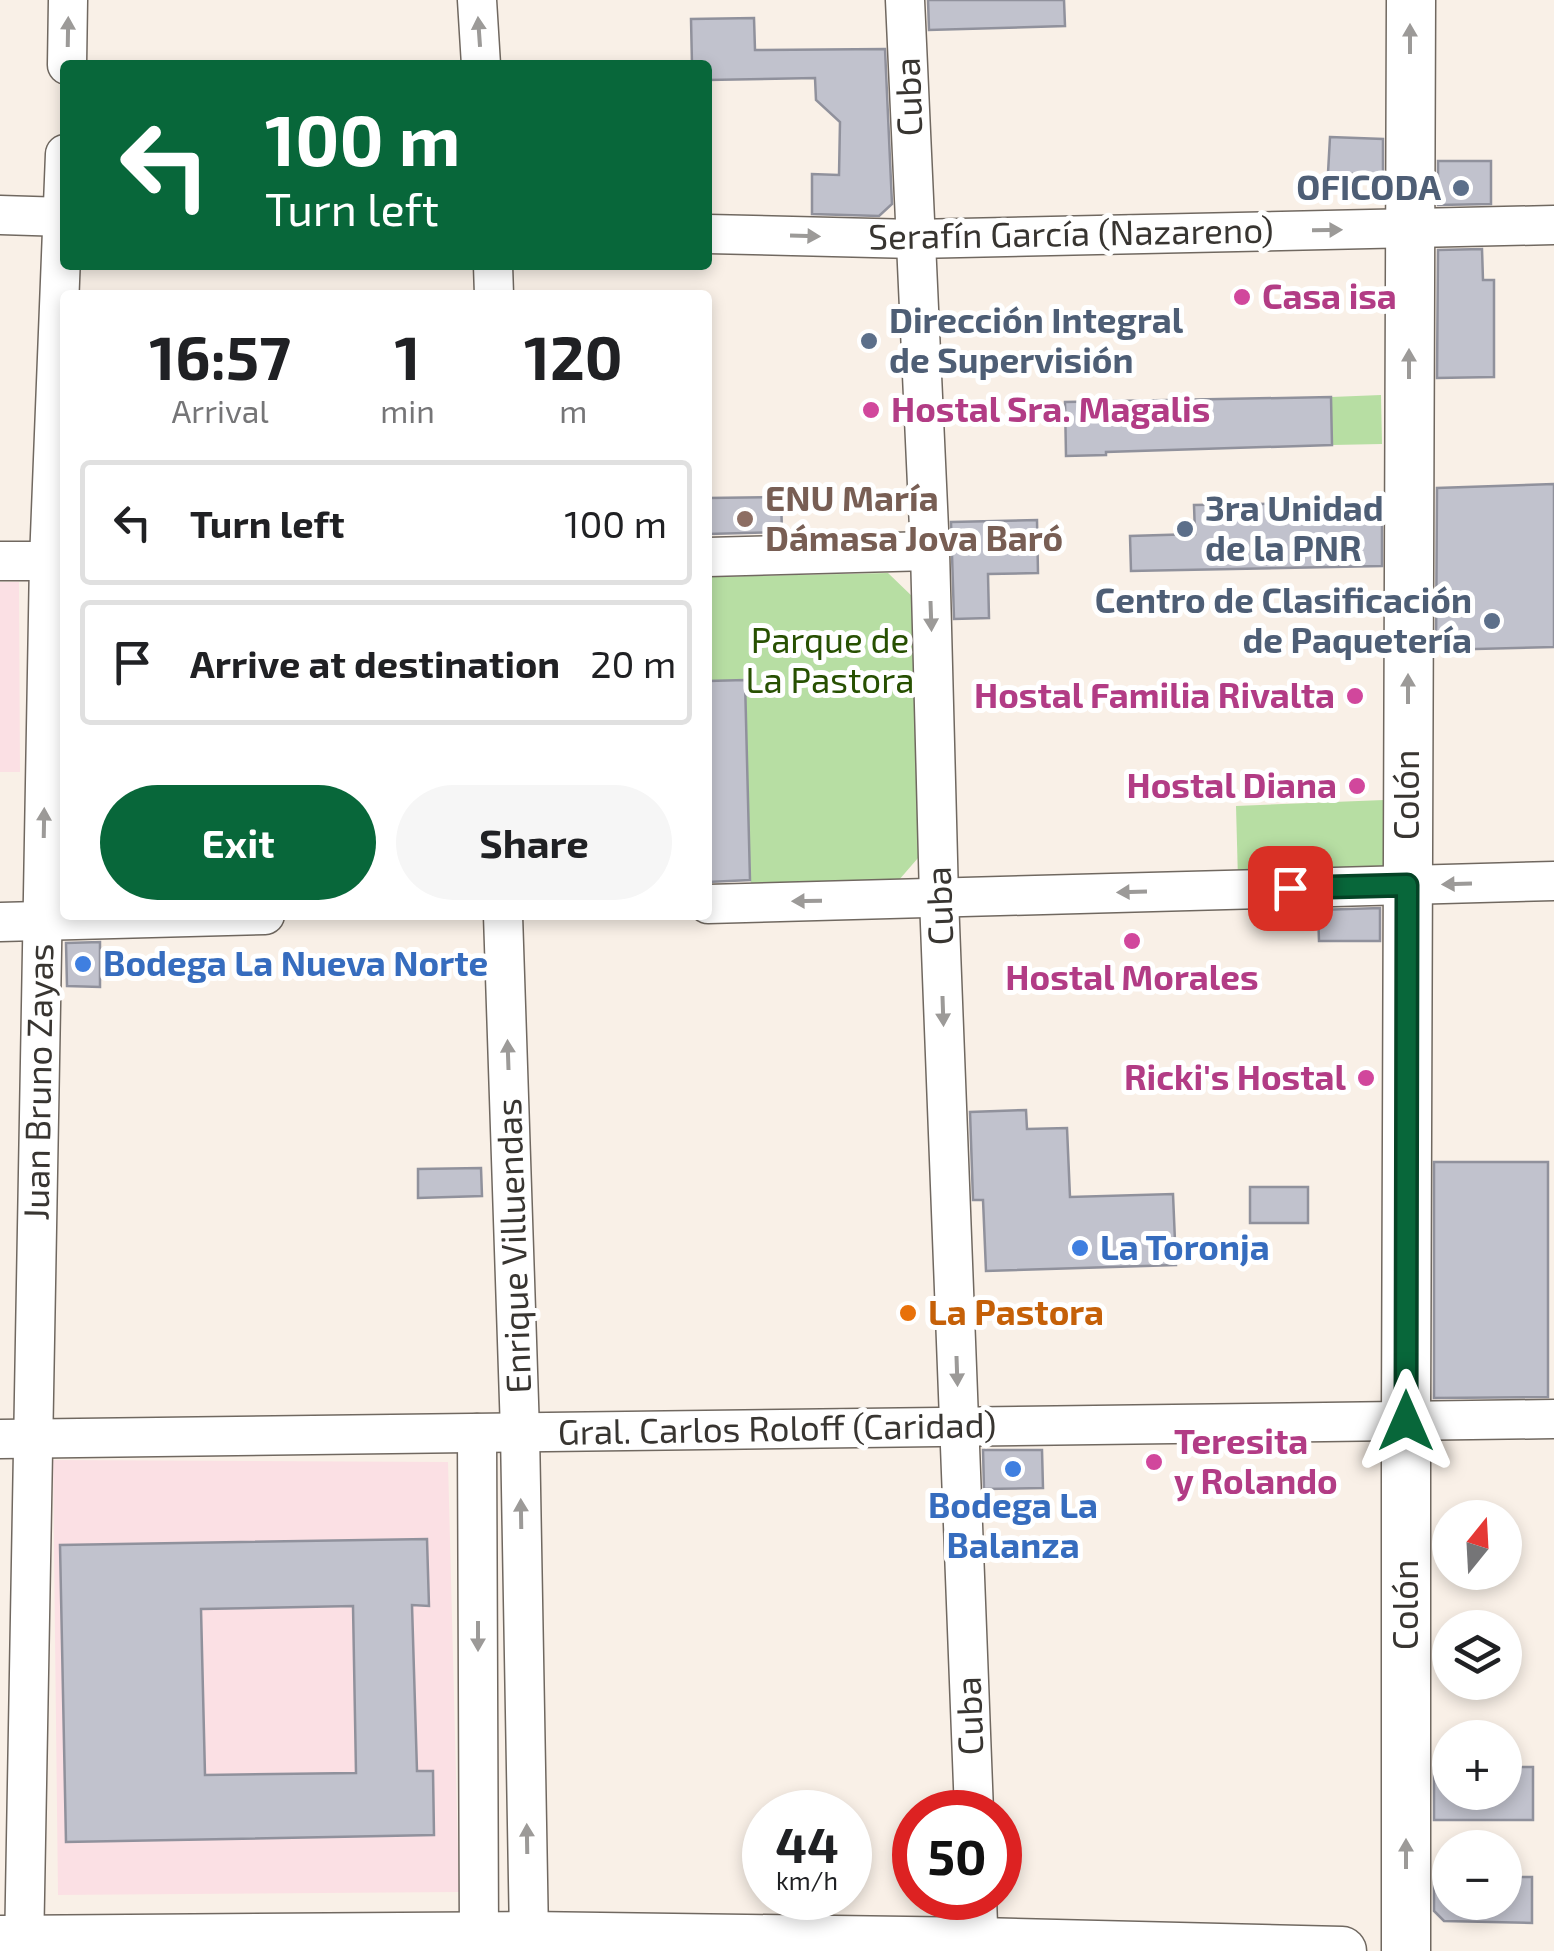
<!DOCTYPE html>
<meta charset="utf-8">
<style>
:root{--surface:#fff;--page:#f6f6f6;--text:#202124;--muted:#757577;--line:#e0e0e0;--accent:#08673a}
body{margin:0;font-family:"Exo 2",sans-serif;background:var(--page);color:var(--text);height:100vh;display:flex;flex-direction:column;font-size:38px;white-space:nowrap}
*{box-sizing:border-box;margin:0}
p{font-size:32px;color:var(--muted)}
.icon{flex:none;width:55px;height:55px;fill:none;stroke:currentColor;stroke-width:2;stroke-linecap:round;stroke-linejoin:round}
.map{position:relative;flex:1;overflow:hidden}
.panel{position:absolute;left:60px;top:290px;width:652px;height:630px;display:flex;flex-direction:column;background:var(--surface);border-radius:10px;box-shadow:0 5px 15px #0003}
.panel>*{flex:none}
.banner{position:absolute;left:60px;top:60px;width:652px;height:210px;border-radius:10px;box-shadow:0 5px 15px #0003;background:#08673a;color:#fff;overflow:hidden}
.needle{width:65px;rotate:18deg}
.buttons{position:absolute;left:1432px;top:1500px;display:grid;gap:20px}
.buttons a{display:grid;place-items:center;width:90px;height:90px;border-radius:50%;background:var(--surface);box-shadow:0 5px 15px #0003;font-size:50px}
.speed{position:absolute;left:742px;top:1790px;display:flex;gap:20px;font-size:50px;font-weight:700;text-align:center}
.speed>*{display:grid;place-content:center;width:130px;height:130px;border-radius:50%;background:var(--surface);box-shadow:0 5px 15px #0003;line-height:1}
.speed small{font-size:25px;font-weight:400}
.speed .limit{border:15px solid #d22;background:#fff;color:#111}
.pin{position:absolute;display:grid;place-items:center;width:85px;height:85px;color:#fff;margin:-42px;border-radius:20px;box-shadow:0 5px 15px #0006}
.me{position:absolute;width:110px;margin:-55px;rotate:0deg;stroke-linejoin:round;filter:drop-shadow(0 0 8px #0008)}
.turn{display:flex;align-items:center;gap:35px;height:210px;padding:0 40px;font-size:45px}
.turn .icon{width:130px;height:130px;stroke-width:2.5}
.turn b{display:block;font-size:70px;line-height:85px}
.eta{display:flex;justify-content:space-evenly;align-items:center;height:170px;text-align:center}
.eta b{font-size:60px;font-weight:700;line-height:70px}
.action{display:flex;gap:20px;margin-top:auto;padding:20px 40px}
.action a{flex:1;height:115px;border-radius:60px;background:var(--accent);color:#fff;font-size:40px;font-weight:700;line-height:115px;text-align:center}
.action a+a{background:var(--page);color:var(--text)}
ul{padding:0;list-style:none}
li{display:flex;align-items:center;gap:30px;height:125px;margin:0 20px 15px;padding:0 20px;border:5px solid var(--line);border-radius:10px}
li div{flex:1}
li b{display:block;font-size:38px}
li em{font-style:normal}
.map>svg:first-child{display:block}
.education{fill:#fbe0e4}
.green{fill:#b7dea3}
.building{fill:#c1c2cd;stroke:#90919c;stroke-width:2.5;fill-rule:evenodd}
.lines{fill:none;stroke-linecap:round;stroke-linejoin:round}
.minor-casing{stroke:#706860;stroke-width:41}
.major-casing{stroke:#706860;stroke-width:51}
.minor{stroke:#fff;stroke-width:38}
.major{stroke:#fff;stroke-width:48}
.oneway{fill:#9c9a98}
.route-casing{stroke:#054326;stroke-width:25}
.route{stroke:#08673a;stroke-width:18}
.service-dot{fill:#5c6f8a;stroke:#fff;stroke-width:4}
.hotel-dot{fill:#d1479c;stroke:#fff;stroke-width:4}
.education-dot{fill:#8d6e63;stroke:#fff;stroke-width:4}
.shop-dot{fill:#3f7fe0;stroke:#fff;stroke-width:4}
.food-dot{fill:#e8710a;stroke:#fff;stroke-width:4}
.labels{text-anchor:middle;stroke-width:10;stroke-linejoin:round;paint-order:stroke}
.street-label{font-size:35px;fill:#383531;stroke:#fff}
.service-label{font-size:35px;font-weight:bold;fill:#4e5e75;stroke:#fff;text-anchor:end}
.hotel-label{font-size:35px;font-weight:bold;fill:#b23c85;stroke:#fff;text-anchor:start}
.education-label{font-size:35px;font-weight:bold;fill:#785e54;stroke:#fff;text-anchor:start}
.park-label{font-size:35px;fill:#275001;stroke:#fff}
.shop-label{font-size:35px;font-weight:bold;fill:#366cbe;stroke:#fff;text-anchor:start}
.food-label{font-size:35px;font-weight:bold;fill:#c56008;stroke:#fff;text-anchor:start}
</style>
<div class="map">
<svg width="1554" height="1951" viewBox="0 0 1554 1951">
<rect width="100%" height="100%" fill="#f9f0e7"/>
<g class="education">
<polygon points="0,582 19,582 20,772 0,772"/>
<polygon points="53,1460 448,1462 459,1892 58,1895"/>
</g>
<g class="green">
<polygon points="1381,395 1382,444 1332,445 1331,397"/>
<polygon points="888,573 915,599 920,731 918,858 892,888 751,892 745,681 708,681 708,577"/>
<polygon points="1384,800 1388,874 1238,880 1236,806"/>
</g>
<g class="building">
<polygon points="928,0 1064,0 1065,26 929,30"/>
<polygon points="754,18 755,50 885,49 892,204 879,216 812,214 812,174 839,175 840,122 816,100 815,78 708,80 708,65 692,65 691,19"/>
<polygon points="1330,137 1383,139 1383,175 1328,173"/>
<polygon points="1438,161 1491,161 1491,204 1438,205"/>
<polygon points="1482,249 1483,280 1494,280 1494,377 1437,378 1438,250"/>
<polygon points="1331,397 1332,445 1106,452 1106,455 1066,456 1065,402"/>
<polygon points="1554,484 1554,647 1436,650 1437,488"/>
<polygon points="781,497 782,532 708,534 708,498"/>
<polygon points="1382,502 1382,566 1131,571 1130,536 1195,534 1194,505"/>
<polygon points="1037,520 1038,573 988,574 989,618 954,619 951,522"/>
<polygon points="745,680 750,880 708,882 708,681"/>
<polygon points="1380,908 1380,941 1319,941 1318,910"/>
<polygon points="100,942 100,987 67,986 66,943"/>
<polygon points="1026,1110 1027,1129 1067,1128 1070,1197 1173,1194 1176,1265 986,1271 983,1200 973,1200 970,1112"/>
<polygon points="1434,1162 1548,1162 1548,1397 1434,1398"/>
<polygon points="481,1168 482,1196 418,1198 418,1169"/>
<rect x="1250" y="1187" width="58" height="36"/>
<polygon points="983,1450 1042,1450 1043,1488 984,1489"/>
<path d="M427,1539L429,1606L412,1605L417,1771H433L434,1835L66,1842L60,1545ZM353,1606L356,1773L205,1775L201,1609Z"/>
<polygon points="1434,1767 1450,1767 1450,1792 1505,1792 1505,1767 1533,1767 1533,1820 1434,1820"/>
<polygon points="1434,1876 1450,1876 1450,1902 1505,1902 1505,1877 1532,1877 1532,1923 1444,1921 1434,1911"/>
</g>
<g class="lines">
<g class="minor-casing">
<g id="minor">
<polyline points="477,0 481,65"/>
<polyline points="905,0 930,551 939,898 974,1812"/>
<polyline points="67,65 68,0"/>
<polyline points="0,215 65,217"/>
<polyline points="708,234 914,239 1554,225"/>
<polyline points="493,265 494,295"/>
<polyline points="708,557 930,551"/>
<polyline points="0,561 65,561"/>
<polyline points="708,904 1554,881"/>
<polyline points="503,915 520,1432 529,1936"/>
<polyline points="0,922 265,915"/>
<polyline points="477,1433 479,1937"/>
<polyline points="0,1439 1554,1419"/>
<polyline points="977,1898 979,1951"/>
<polyline points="24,1951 49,561 65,154"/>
</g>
</g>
<g class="major-casing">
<g id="major">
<polyline points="0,1940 529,1936 979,1942 1342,1951"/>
<polyline points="1406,1951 1406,1421 1411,0"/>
</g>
</g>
<use href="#minor" class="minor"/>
<use href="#major" class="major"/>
</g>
<defs><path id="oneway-solid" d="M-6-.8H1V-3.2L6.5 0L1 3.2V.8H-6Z" transform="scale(2.5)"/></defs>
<g class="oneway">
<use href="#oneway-solid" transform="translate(68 32) rotate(-89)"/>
<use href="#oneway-solid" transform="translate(479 32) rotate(-94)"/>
<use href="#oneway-solid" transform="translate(1410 39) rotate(-90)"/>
<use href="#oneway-solid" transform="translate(1327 230) rotate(-1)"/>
<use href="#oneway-solid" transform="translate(805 236) rotate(2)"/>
<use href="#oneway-solid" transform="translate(1409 364) rotate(-90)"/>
<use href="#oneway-solid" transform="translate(931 616) rotate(88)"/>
<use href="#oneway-solid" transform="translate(1408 689) rotate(-90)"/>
<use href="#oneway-solid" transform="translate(44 823) rotate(-89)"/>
<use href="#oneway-solid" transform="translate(1457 884) rotate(178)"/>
<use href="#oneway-solid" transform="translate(1132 892) rotate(178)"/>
<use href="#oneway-solid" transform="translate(807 901) rotate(179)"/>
<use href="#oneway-solid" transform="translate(943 1011) rotate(88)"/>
<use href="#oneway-solid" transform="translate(508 1055) rotate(-92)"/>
<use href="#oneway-solid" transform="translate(957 1371) rotate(88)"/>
<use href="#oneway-solid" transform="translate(521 1514) rotate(-91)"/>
<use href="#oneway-solid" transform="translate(478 1636) rotate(90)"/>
<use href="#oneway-solid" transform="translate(527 1839) rotate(-91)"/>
<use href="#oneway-solid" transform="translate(1406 1854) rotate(-90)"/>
</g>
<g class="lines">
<g class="route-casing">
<polyline id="route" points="1290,888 1407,885 1406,1421"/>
</g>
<use href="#route" class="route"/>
</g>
<g class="service-dot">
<circle cx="1461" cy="188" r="10"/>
<circle cx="869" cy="341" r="10"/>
<circle cx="1185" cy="529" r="10"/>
<circle cx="1492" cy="621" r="10"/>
</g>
<g class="hotel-dot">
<circle cx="1242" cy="297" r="10"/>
<circle cx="871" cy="410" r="10"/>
<circle cx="1355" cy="696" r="10"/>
<circle cx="1357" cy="786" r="10"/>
<circle cx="1132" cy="941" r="10"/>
<circle cx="1366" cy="1078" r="10"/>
<circle cx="1154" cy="1462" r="10"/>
</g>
<circle class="education-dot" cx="745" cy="519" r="10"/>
<g class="shop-dot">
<circle cx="83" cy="964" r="10"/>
<circle cx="1080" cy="1248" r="10"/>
<circle cx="1013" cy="1469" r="10"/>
</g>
<circle class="food-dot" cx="908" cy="1313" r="10"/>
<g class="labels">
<g class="street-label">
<text transform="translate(909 97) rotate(-92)" y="12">Cuba</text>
<text transform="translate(1071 234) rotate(-1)" y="12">Serafín García (Nazareno)</text>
<text transform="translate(1407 795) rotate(-90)" y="12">Colón</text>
<text transform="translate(940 906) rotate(-92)" y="12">Cuba</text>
<text transform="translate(39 1082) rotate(-89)" y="12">Juan Bruno Zayas</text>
<text transform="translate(514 1246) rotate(-92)" y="12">Enrique Villuendas</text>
<text transform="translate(777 1429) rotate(-1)" y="12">Gral. Carlos Roloff (Caridad)</text>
<text transform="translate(1406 1605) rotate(-90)" y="12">Colón</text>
<text transform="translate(970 1716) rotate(-92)" y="12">Cuba</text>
</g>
<g class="service-label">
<text x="1441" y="200">OFICODA</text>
<text x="889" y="333" text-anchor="start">Dirección Integral<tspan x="889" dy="40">de Supervisión</tspan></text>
<text x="1205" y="521" text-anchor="start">3ra Unidad<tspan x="1205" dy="40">de la PNR</tspan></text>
<text x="1472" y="613">Centro de Clasificación<tspan x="1472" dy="40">de Paquetería</tspan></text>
</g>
<g class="hotel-label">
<text x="1262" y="309">Casa isa</text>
<text x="891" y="422">Hostal Sra. Magalis</text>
<text x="1335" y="708" text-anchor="end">Hostal Familia Rivalta</text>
<text x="1337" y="798" text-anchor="end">Hostal Diana</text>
<text x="1132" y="990" text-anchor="middle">Hostal Morales</text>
<text x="1346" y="1090" text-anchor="end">Ricki's Hostal</text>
<text x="1174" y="1454">Teresita<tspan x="1174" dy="40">y Rolando</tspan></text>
</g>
<g class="education-label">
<text x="765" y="511">ENU María<tspan x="765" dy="40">Dámasa Jova Baró</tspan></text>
</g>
<g class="park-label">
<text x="830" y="653">Parque de<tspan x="830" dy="40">La Pastora</tspan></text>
</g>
<g class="shop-label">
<text x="103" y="976">Bodega La Nueva Norte</text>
<text x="1100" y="1260">La Toronja</text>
<text x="1013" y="1518" text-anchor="middle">Bodega La<tspan x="1013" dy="40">Balanza</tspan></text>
</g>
<g class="food-label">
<text x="928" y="1325">La Pastora</text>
</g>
</g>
</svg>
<div class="buttons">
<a><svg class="needle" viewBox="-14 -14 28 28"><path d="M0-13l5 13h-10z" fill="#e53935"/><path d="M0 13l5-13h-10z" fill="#757577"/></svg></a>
<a><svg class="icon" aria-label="layers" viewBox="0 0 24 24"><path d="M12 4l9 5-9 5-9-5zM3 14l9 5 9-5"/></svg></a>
<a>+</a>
<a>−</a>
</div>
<div class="speed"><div>44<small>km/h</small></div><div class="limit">50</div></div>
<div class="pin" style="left:1290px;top:888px;background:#d93025"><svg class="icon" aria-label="arrive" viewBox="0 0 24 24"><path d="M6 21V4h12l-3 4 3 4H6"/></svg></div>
<svg class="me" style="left:1406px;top:1421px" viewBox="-20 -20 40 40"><path d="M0-17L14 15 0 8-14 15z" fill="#08673a" stroke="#fff" stroke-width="4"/></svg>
<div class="banner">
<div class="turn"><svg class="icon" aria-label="left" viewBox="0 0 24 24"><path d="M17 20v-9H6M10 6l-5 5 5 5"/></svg><div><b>100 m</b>Turn left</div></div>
</div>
<section class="panel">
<div class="eta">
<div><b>16:57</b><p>Arrival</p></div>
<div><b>1</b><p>min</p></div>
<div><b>120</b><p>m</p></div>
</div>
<ul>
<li><svg class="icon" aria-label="left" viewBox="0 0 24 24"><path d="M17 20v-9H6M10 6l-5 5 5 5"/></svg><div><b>Turn left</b></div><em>100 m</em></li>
<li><svg class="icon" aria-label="arrive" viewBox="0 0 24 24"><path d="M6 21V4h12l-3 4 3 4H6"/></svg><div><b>Arrive at destination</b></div><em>20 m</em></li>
</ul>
<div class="action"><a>Exit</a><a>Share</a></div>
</section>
</div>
